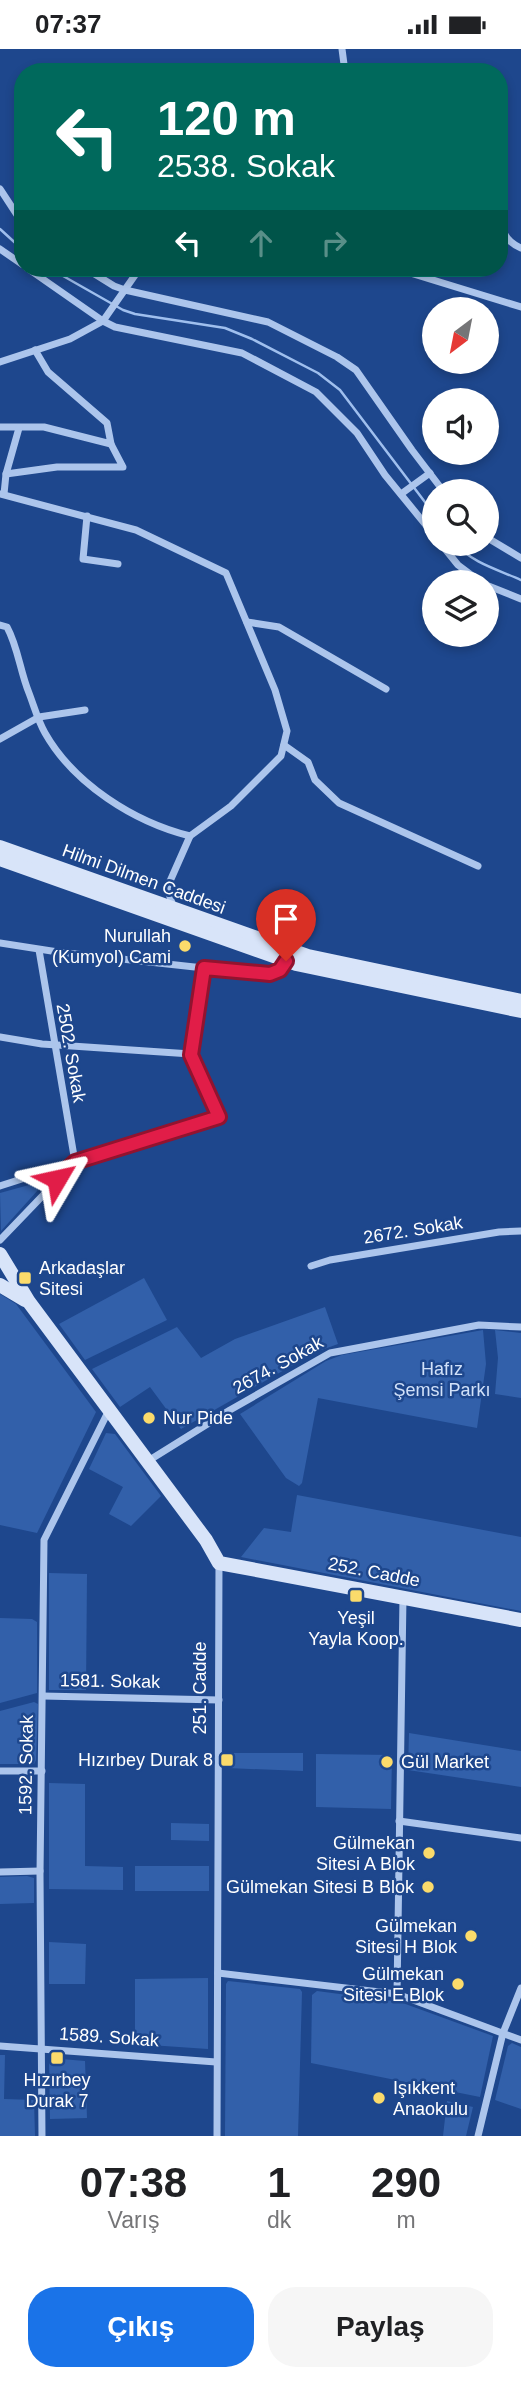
<!DOCTYPE html>
<html lang="tr">
<meta charset="utf-8">
<style>
:root{--surface:#fff;--page:#f6f6f6;--text:#202124;--muted:#757577;--accent:#1a73e8}
body{margin:0;font-family:Helvetica,sans-serif;background:var(--page);color:var(--text);height:100vh;display:flex;flex-direction:column;font-size:26px;white-space:nowrap}
*{box-sizing:border-box;margin:0}
p{font-size:23px;color:var(--muted)}
.icon{flex:none;width:38px;height:38px;fill:none;stroke:currentColor;stroke-width:2;stroke-linecap:round;stroke-linejoin:round}
.map{position:relative;height:2087px;overflow:hidden}
.drawer{display:flex;flex-direction:column;background:var(--surface);flex:1}
.drawer>*{flex:none}
.hud{position:absolute;left:14px;top:14px;width:494px;height:214px;border-radius:28px;box-shadow:0 4px 10px #0003;background:#00695c;color:#fff;overflow:hidden}
.needle{width:46px;rotate:212deg}
.controls{position:absolute;left:422px;top:248px;display:grid;gap:14px}
.controls a{display:grid;place-items:center;width:77px;height:77px;border-radius:50%;background:var(--surface);box-shadow:0 4px 10px #0003;font-size:35px}
.pin{position:absolute;display:grid;place-items:center;width:60px;height:60px;color:#fff;margin:-72px -30px;border-radius:50% 50% 50% 0;rotate:-45deg;box-shadow:0 0 7px #0007}
.pin .icon{rotate:45deg}
.me{position:absolute;width:77px;margin:-38px;rotate:54deg;stroke-linejoin:round;filter:drop-shadow(0 0 5px #0008)}
.turn{display:flex;align-items:center;gap:24px;height:147px;padding:0 28px;font-size:32px}
.turn .icon{width:91px;height:91px;stroke-width:2.5}
.turn b{display:block;font-size:49px;line-height:60px}
.lanes{display:flex;align-items:center;height:66px;padding:0 28px;background:#0003;justify-content:center;gap:35px;direction:ltr}
.lanes .off{opacity:.35}
.eta{display:flex;justify-content:space-evenly;align-items:center;height:119px;text-align:center}
.eta b{font-size:42px;font-weight:600;line-height:49px}
.cta{display:flex;gap:14px;margin-top:auto;padding:14px 28px}
.cta a{flex:1;height:80px;border-radius:28px;background:var(--accent);color:#fff;font-size:28px;font-weight:600;line-height:80px;text-align:center}
.cta a+a{background:var(--page);color:var(--text)}
.status{display:flex;justify-content:space-between;align-items:center;height:49px;padding:0 35px;background:var(--surface);direction:ltr}
.status svg{height:19px;fill:currentColor}
.map>svg:first-child{display:block}
.green{fill:#3260aa}
.lines{fill:none;stroke-linecap:round;stroke-linejoin:round}
.stream{stroke:#9fbfee;stroke-width:2.5}
.street{stroke:#acc5ec;stroke-width:7}
.secondary{stroke:#d8e4f9;stroke-width:14}
.route-casing{stroke:#92132f;stroke-width:18}
.route{stroke:#e11d48;stroke-width:12}
.poi-dot{fill:#fbdb6b;stroke:#1e478d;stroke-width:2.5}
.labels{text-anchor:middle;stroke-width:5;stroke-linejoin:round;paint-order:stroke}
.street-label{font-size:18px;fill:#fff;stroke:#1e478d}
.poi-label{font-size:18px;fill:#fff;stroke:#1e478d;text-anchor:end}
.park-label{font-size:18px;fill:#d1e1f9;stroke:#1e478d}
</style>
<div class="status"><b>07:37</b><svg viewBox="0 0 49 12"><path d="M0 12V9h3v3zM5 12V6h3v6zM10 12V3h3v9zM15 12V0h3v12zM26 1h20v11H26zM47 4h2v5h-2z"/></svg></div>
<div class="map">
<svg width="521" height="2087" viewBox="0 0 521 2087">
<rect width="100%" height="100%" fill="#1e478d"/>
<g class="green">
<polygon points="47,1131 1,1182 0,1144"/>
<polygon points="144,1229 167,1271 85,1311 59,1275"/>
<polygon points="0,1245 16,1255 96,1363 37,1484 0,1476"/>
<polygon points="325,1258 338,1295 316,1303 181,1380 150,1338 120,1358 92,1320 177,1278 201,1309 235,1290"/>
<polygon points="483,1281 486,1315 477,1379 318,1349 302,1434 299,1437 286,1429 240,1365 326,1312 342,1306"/>
<polygon points="495,1281 521,1284 521,1349 495,1345 498,1309"/>
<polygon points="106,1384 115,1385 161,1447 131,1477 109,1465 123,1438 89,1420"/>
<polygon points="297,1446 521,1488 521,1562 241,1508 264,1479 291,1483"/>
<polygon points="49,1524 87,1525 86,1641 49,1641"/>
<polygon points="0,1569 32,1570 37,1573 37,1644 0,1654"/>
<polygon points="34,1653 38,1655 36,1711 34,1715 0,1715 0,1662"/>
<polygon points="409,1684 521,1702 521,1738 408,1721"/>
<polygon points="227,1704 303,1704 303,1722 227,1719"/>
<polygon points="316,1705 392,1706 391,1760 316,1758"/>
<polygon points="49,1734 85,1735 85,1817 123,1818 123,1841 49,1840"/>
<polygon points="171,1774 209,1775 209,1792 171,1791"/>
<rect x="135" y="1817" width="74" height="25"/>
<polygon points="27,1827 34,1829 34,1854 0,1855 0,1828"/>
<polygon points="49,1893 86,1895 85,1935 49,1935"/>
<polygon points="208,1929 208,2000 135,1995 135,1930"/>
<polygon points="228,1932 300,1940 302,1943 298,2087 225,2087 226,1935"/>
<polygon points="317,1942 400,1953 493,1987 480,2048 311,2014 312,1946"/>
<polygon points="512,1994 521,1998 521,2060 495,2051 508,1997"/>
<polygon points="0,2006 5,2006 4,2050 34,2051 35,2087 0,2087"/>
<polygon points="49,2009 85,2012 87,2069 50,2070"/>
<polygon points="447,2052 473,2058 466,2087 443,2087"/>
</g>
<g class="lines">
<g class="stream">
<polyline points="0,180 23,201"/>
<polyline points="49,219 123,261 135,265 225,279 252,290 318,324 340,341 434,465"/>
<path d="M456,495C472,514 499,521 521,531"/>
</g>
<g class="street">
<polyline points="342,0 345,23"/>
<path d="M499,133C510,156 488,185 521,199"/>
<polyline points="0,140 23,175"/>
<polyline points="0,200 23,216"/>
<polyline points="27,219 103,272 115,278 242,304 316,343 357,384 385,426 434,486"/>
<polyline points="85,219 114,237 125,241 268,273 337,308 356,321 412,401 444,443"/>
<polyline points="394,219 521,258"/>
<polyline points="0,313 70,290 103,272 140,219"/>
<polyline points="0,378 44,378 111,395 107,374 48,323 35,301"/>
<polyline points="6,425 57,418 123,418 111,395"/>
<polyline points="0,445 136,481 226,524 275,641 287,682 281,707 231,757 190,787 167,839 174,860"/>
<polyline points="4,445 6,425 19,379"/>
<polyline points="401,445 430,424"/>
<polyline points="87,467 83,510 118,515"/>
<polyline points="486,488 521,509"/>
<polyline points="441,495 458,516 482,534"/>
<polyline points="486,536 521,550"/>
<polyline points="247,573 279,578 386,640"/>
<path d="M0,576L7,578C18,598 20,622 29,644C34,657 38,672 45,684C74,735 134,773 190,787"/>
<polyline points="0,690 39,668 85,661"/>
<polyline points="284,696 308,713 315,731 339,754 478,817"/>
<polyline points="0,894 58,903 259,925 276,924 286,912"/>
<polyline points="39,901 75,1113 219,1068 191,1005 204,919"/>
<polyline points="0,988 42,995 191,1005"/>
<polyline points="0,1137 75,1113 0,1191"/>
<polyline points="311,1217 330,1211 499,1183 521,1182"/>
<polyline points="148,1412 230,1361 330,1304 479,1276 521,1278"/>
<polyline points="43,1647 219,1651"/>
<polyline points="0,1722 42,1722"/>
<polyline points="399,1772 521,1789"/>
<polyline points="0,1823 40,1822"/>
<polyline points="218,1924 397,1945 521,1991"/>
<polyline points="397,1945 403,1548"/>
<polyline points="0,1997 216,2013"/>
<polyline points="42,2087 40,1825 44,1491 109,1361"/>
<polyline points="217,2087 219,1514"/>
<polyline points="478,2087 503,1984 521,1939"/>
</g>
<g class="secondary">
<polyline points="0,798 308,907 521,952"/>
<polyline points="0,810 296,915 521,962"/>
<polyline points="0,1205 29,1253 206,1491 219,1514 521,1571"/>
<polyline points="0,1236 25,1251"/>
</g>
</g>
<g class="lines">
<g class="route-casing">
<polyline id="route" points="57,1130 75,1113 219,1068 191,1006 204,919 270,925 280,921 286,912"/>
</g>
<use href="#route" class="route"/>
</g>
<g class="poi-dot">
<circle cx="185" cy="897" r="7"/>
<rect x="18" y="1222" width="14" height="14" rx="3.5"/>
<circle cx="149" cy="1369" r="7"/>
<rect x="349" y="1540" width="14" height="14" rx="3.5"/>
<rect x="220" y="1704" width="14" height="14" rx="3.5"/>
<circle cx="387" cy="1713" r="7"/>
<circle cx="429" cy="1804" r="7"/>
<circle cx="428" cy="1838" r="7"/>
<circle cx="471" cy="1887" r="7"/>
<circle cx="458" cy="1935" r="7"/>
<rect x="50" y="2002" width="14" height="14" rx="3.5"/>
<circle cx="379" cy="2049" r="7"/>
</g>
<g class="labels">
<g class="street-label">
<text transform="translate(144 830) rotate(20)" y="6">Hilmi Dilmen Caddesi</text>
<text transform="translate(71 1004) rotate(80)" y="6">2502. Sokak</text>
<text transform="translate(413 1181) rotate(-9)" y="6">2672. Sokak</text>
<text transform="translate(278 1316) rotate(-29)" y="6">2674. Sokak</text>
<text transform="translate(374 1523) rotate(11)" y="6">252. Cadde</text>
<text transform="translate(110 1632) rotate(1)" y="6">1581. Sokak</text>
<text transform="translate(200 1639) rotate(-90)" y="6">251. Cadde</text>
<text transform="translate(26 1716) rotate(-89)" y="6">1592. Sokak</text>
<text transform="translate(109 1988) rotate(4)" y="6">1589. Sokak</text>
</g>
<g class="poi-label">
<text x="171" y="893">Nurullah<tspan x="171" dy="21">(Kumyol) Cami</tspan></text>
<text x="39" y="1225" text-anchor="start">Arkadaşlar<tspan x="39" dy="21">Sitesi</tspan></text>
<text x="163" y="1375" text-anchor="start">Nur Pide</text>
<text x="356" y="1575" text-anchor="middle">Yeşil<tspan x="356" dy="21">Yayla Koop.</tspan></text>
<text x="213" y="1717">Hızırbey Durak 8</text>
<text x="401" y="1719" text-anchor="start">Gül Market</text>
<text x="415" y="1800">Gülmekan<tspan x="415" dy="21">Sitesi A Blok</tspan></text>
<text x="414" y="1844">Gülmekan Sitesi B Blok</text>
<text x="457" y="1883">Gülmekan<tspan x="457" dy="21">Sitesi H Blok</tspan></text>
<text x="444" y="1931">Gülmekan<tspan x="444" dy="21">Sitesi E Blok</tspan></text>
<text x="57" y="2037" text-anchor="middle">Hızırbey<tspan x="57" dy="21">Durak 7</tspan></text>
<text x="393" y="2045" text-anchor="start">Işıkkent<tspan x="393" dy="21">Anaokulu</tspan></text>
</g>
<g class="park-label">
<text x="442" y="1326">Hafız<tspan x="442" dy="21">Şemsi Parkı</tspan></text>
</g>
</g>
</svg>
<div class="controls">
<a><svg class="needle" viewBox="-14 -14 28 28"><path d="M0-13l5 13h-10z" fill="#e53935"/><path d="M0 13l5-13h-10z" fill="#757577"/></svg></a>
<a><svg class="icon" aria-label="sound" viewBox="0 0 24 24"><path d="M4 9h4l5-4v14l-5-4H4zM17 9q2 3 0 6"/></svg></a>
<a><svg class="icon" aria-label="search" viewBox="0 0 24 24"><circle cx="10" cy="10" r="6"/><path d="M15 15l6 6"/></svg></a>
<a><svg class="icon" aria-label="layers" viewBox="0 0 24 24"><path d="M12 4l9 5-9 5-9-5zM3 14l9 5 9-5"/></svg></a>
</div>
<div class="pin" style="left:286px;top:912px;background:#d93025"><svg class="icon" aria-label="arrive" viewBox="0 0 24 24"><path d="M6 21V4h12l-3 4 3 4H6"/></svg></div>
<svg class="me" style="left:57px;top:1130px" viewBox="-20 -20 40 40"><path d="M0-17L14 15 0 8-14 15z" fill="#e11d48" stroke="#fff" stroke-width="4"/></svg>
<div class="hud">
<div class="turn"><svg class="icon" aria-label="left" viewBox="0 0 24 24"><path d="M17 20v-9H6M10 6l-5 5 5 5"/></svg><div><b>120 m</b>2538. Sokak</div></div>
<div class="lanes"><svg class="icon" aria-label="left" viewBox="0 0 24 24"><path d="M17 20v-9H6M10 6l-5 5 5 5"/></svg><svg class="icon off" aria-label="ahead" viewBox="0 0 24 24"><path d="M12 20V5M6 11l6-6 6 6"/></svg><svg class="icon off" aria-label="right" viewBox="0 0 24 24"><path d="M7 20v-9h11M14 6l5 5-5 5"/></svg></div>
</div>
</div>
<section class="drawer">
<div class="eta">
<div><b>07:38</b><p>Varış</p></div>
<div><b>1</b><p>dk</p></div>
<div><b>290</b><p>m</p></div>
</div>
<div class="cta"><a>Çıkış</a><a>Paylaş</a></div>
</section>
